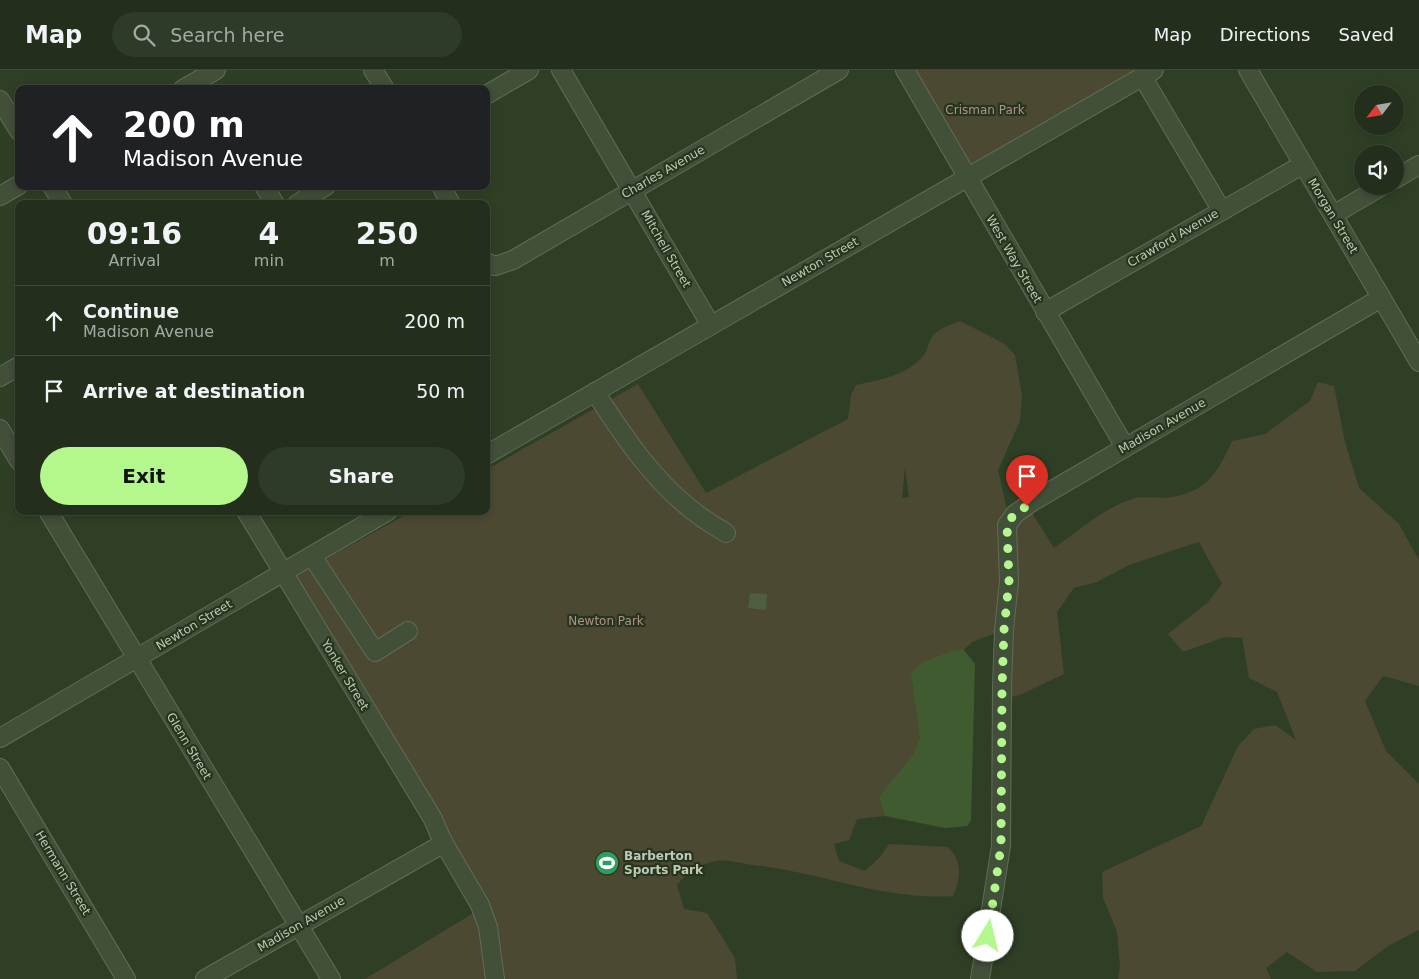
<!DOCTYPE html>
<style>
:root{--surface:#232f1c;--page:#2f3b29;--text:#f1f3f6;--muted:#a3a9a3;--line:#404a3b;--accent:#b3f78d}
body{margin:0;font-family:"DejaVu Sans",sans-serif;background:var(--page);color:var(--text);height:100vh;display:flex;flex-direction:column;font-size:19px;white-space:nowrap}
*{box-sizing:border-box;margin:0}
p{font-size:16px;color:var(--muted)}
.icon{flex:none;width:28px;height:28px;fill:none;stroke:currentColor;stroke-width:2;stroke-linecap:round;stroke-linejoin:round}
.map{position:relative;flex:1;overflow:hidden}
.sheet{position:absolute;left:15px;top:130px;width:475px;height:315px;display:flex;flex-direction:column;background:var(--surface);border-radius:10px;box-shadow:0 2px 8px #0003,0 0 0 1px var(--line)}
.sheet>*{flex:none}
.banner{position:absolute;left:15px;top:15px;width:475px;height:105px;border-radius:10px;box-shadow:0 2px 8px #0003,0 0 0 1px var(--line);background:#202124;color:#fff;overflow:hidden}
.needle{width:32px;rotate:239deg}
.buttons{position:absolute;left:1354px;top:15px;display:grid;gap:10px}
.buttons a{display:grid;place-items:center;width:50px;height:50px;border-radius:50%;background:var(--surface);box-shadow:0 2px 8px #0003,0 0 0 1px var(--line);font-size:25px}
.pin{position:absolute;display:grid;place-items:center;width:42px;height:42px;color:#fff;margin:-51px -21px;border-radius:50% 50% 50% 0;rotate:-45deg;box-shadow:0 0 5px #0007}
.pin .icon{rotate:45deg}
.me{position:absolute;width:55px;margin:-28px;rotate:9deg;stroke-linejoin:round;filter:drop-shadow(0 0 4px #0008)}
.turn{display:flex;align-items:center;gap:18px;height:105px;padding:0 25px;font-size:22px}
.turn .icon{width:65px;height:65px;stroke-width:2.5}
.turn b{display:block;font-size:35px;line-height:42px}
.eta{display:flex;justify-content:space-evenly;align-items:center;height:85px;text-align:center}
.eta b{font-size:30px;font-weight:600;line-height:35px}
.primary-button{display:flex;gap:10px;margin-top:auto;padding:10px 25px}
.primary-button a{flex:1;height:58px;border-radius:30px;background:var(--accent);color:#111;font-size:20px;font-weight:600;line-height:58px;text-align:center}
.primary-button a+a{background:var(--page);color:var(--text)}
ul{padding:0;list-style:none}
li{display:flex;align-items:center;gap:15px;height:70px;padding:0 25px;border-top:1px solid var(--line)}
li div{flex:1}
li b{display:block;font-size:19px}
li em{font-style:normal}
header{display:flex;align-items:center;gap:30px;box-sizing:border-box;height:70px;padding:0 25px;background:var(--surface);border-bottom:1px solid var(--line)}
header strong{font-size:24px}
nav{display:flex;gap:28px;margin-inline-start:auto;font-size:18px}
.search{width:350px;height:45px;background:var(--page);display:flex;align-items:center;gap:12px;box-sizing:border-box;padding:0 18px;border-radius:28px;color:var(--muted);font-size:19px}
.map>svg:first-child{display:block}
.green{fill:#4b4932;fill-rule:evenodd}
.water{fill:#415b30}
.building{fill:#4d5e41}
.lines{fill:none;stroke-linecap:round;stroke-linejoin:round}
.minor-casing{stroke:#606d57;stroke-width:20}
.minor{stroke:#424f39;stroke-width:18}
.route{stroke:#b3f78d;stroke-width:9;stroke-dasharray:0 16.2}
.labels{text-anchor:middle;stroke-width:4.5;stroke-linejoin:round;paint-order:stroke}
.park-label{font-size:12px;fill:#ae938a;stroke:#27341e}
.street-label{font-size:12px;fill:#bdcab5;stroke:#27341e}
.poi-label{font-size:12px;font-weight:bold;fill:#bdcab5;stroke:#27341e;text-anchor:start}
</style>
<header>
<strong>Map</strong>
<div class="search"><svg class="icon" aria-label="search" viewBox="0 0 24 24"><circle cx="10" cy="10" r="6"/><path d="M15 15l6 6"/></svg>Search here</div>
<nav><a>Map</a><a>Directions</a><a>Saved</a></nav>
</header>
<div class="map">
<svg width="1419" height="909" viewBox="0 0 1419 909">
<rect width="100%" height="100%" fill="#2f3f25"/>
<g class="green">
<polygon points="914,0 1138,0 969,97"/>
<path d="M960,251L1005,274L1015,285L1022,326L1020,351L998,400L1009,449L1027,435L1054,478C1078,461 1104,438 1132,429C1141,426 1154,428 1163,428C1204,425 1217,405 1232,371L1265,364L1310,331L1318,312L1334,316L1345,372L1359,418L1399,454L1419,490V616L1383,606L1365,631L1386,681L1419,714V860L1388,876L1355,901L1317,902L1287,882L1266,898L1271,909H1118L1120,896L1117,862L1103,828L1102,802L1201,756L1238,676L1254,659L1275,655L1296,670L1277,622L1249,608L1242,568L1225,567L1183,582L1168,564L1208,532L1222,514L1199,472L1129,495L1097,512L1074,518L1057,542L1064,604L1020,625L1002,629L1003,560L972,572L964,580H955L912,613C916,629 922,650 920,667C918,689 893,710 879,727L885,746L857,749L849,770L834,774L839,791L865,801L880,787L889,774L948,777C963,792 961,807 953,826C885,831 819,802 753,795C741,793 726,789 715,791C698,795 687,802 677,815L684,839L707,843L735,888L737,909H365L485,836L293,508L412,441H486V400L638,314L706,423L848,349L851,325L856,315C880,310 908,305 924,285C928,280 928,272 932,267C938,259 951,254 960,251ZM905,397L909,427L902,428Z"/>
</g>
<polygon class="water" points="955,580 964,580 975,594 971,751 967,756 945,758 885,746 879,727 914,684 920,667 911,604 921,593"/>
<polygon class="building" points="750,523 767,524 766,540 748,538"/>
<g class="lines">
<g class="minor-casing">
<g id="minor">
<polyline points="373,0 385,19"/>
<polyline points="561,0 710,254"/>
<polyline points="905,0 1125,377"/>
<polyline points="1248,0 1419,292"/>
<polyline points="1142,6 1222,141"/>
<polyline points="183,19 216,0"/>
<polyline points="486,25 529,0"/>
<polyline points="0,30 19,61"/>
<polyline points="1395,109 1419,95"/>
<polyline points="52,116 63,134"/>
<polyline points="264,116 275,134"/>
<polyline points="441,116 451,134"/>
<polyline points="0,126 19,115"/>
<polyline points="297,134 326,116"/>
<polyline points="1333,145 1382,116"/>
<polyline points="486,192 495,196 513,190 839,0"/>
<polyline points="1045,242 1302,95"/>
<polyline points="0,307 19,296"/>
<path d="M595,322C624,367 654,412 697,444C706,451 717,457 726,463"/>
<polyline points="0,359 19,391"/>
<polyline points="486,385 1154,0"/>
<polyline points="48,441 331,909"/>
<polyline points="312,486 375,582 408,561"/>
<polyline points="0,668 388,441"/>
<polyline points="0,698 126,909"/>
<polyline points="442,770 480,835 488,857 495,909"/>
<polyline points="205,909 439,776 442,770 433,749 246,441"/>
<polyline points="980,909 1001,776 1002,617 1004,560 1009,511 1007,455 1015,444 1032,432 1381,228"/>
</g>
</g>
<use href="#minor" class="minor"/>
</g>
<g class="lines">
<polyline class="route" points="988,866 1001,776 1002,618 1004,560 1009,511 1007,455 1014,444 1027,436"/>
</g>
<defs>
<g id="stadium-disc" transform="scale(1.25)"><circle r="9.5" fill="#2e9e5b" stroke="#27341e"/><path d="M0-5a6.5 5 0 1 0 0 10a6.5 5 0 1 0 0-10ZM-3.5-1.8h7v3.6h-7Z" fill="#fff"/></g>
</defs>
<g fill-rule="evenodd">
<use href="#stadium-disc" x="607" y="793"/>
</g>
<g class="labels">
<g class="park-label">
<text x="985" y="44">Crisman Park</text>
<text x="606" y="555">Newton Park</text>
</g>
<g class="street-label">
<text transform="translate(663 102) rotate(-30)" y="4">Charles Avenue</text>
<text transform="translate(1333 146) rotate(59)" y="4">Morgan Street</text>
<text transform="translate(1173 168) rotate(-30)" y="4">Crawford Avenue</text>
<text transform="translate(666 179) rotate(60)" y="4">Mitchell Street</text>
<text transform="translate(1014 189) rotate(60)" y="4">West Way Street</text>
<text transform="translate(820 192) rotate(-30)" y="4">Newton Street</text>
<text transform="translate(1162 356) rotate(-30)" y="4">Madison Avenue</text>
<text transform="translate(194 555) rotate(-31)" y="4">Newton Street</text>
<text transform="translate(345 605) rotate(59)" y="4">Yonker Street</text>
<text transform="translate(189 676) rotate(59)" y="4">Glenn Street</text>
<text transform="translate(63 803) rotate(59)" y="4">Hermann Street</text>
<text transform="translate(301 854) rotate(-30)" y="4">Madison Avenue</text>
</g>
<g class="poi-label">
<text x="624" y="790">Barberton<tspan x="624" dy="14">Sports Park</tspan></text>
</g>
</g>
</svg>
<div class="buttons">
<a><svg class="needle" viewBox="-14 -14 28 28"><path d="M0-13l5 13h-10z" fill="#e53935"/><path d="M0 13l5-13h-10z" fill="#a3a9a3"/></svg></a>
<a><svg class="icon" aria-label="sound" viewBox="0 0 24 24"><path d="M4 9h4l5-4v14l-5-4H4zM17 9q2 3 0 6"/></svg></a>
</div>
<div class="pin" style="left:1027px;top:436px;background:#d93025"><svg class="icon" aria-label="arrive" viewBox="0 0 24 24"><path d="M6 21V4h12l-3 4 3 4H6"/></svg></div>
<svg class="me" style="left:988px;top:866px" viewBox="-20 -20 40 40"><circle r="19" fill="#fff"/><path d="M0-13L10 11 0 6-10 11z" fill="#b3f78d"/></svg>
<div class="banner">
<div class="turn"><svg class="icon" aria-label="ahead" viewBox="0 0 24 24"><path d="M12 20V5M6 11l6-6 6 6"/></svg><div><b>200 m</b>Madison Avenue</div></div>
</div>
<section class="sheet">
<div class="eta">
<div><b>09:16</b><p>Arrival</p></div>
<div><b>4</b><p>min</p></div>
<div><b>250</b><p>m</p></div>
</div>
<ul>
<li><svg class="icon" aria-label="ahead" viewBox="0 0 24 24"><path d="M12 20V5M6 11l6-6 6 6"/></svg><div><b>Continue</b><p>Madison Avenue</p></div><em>200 m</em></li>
<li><svg class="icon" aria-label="arrive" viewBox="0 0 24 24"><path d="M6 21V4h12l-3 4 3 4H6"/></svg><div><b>Arrive at destination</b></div><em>50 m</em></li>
</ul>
<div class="primary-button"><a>Exit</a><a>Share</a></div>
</section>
</div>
